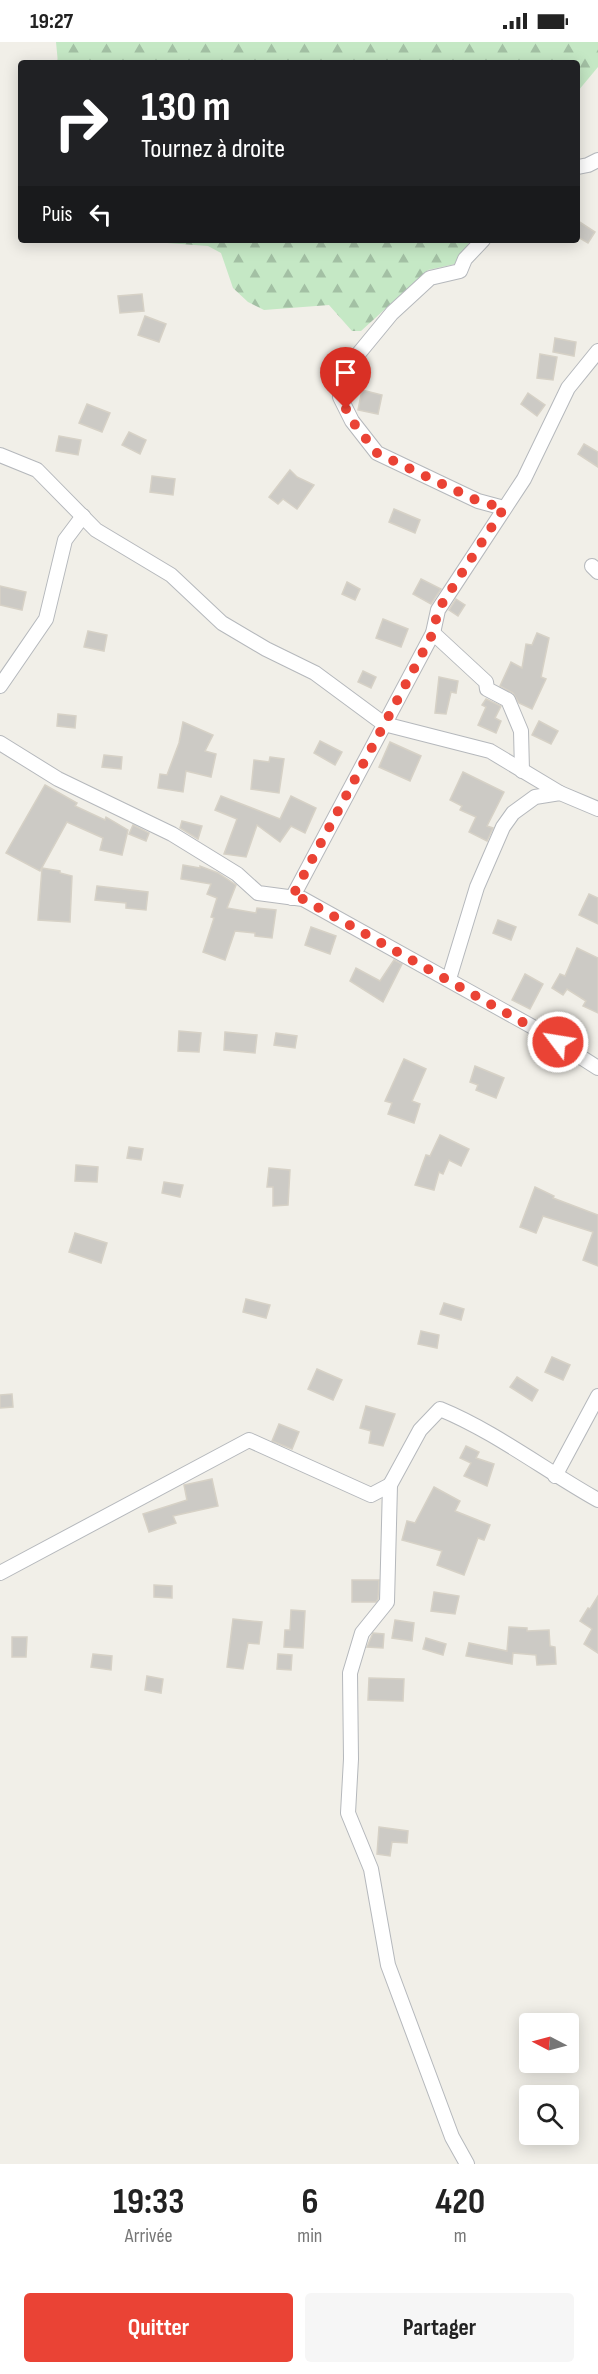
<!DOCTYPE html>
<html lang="fr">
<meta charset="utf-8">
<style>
:root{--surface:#fff;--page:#f6f6f6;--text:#222;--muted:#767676;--accent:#ea4335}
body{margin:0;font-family:"Sofia Sans Condensed",sans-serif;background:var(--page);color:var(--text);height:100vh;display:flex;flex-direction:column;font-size:22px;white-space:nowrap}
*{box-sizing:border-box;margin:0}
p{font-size:20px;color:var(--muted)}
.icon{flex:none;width:33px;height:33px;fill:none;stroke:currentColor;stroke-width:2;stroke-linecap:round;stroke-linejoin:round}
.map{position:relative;height:2122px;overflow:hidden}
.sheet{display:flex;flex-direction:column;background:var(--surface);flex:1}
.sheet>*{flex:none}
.guide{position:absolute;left:18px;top:18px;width:562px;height:183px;border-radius:6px;box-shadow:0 3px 15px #0003;background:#202124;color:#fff;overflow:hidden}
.needle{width:39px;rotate:276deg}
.buttons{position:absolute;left:519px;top:1971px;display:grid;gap:12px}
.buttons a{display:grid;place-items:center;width:60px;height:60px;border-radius:6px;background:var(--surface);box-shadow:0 3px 15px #0003;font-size:30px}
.pin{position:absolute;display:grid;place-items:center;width:51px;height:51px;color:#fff;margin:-62px -26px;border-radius:50% 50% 50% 0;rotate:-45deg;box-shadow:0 0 6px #0007}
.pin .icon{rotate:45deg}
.me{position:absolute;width:66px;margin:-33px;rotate:301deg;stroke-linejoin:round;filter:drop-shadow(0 0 4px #0008)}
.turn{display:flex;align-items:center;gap:21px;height:126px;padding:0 24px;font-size:27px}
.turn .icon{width:78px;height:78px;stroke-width:2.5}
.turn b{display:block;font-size:42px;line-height:51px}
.then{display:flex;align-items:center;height:57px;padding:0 24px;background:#0003;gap:12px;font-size:22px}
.eta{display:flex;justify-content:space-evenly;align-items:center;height:102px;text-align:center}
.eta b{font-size:36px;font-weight:700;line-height:42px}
.action{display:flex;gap:12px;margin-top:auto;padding:12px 24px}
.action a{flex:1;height:69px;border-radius:6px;background:var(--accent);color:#fff;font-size:24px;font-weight:700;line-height:69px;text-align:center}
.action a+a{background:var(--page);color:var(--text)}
.status{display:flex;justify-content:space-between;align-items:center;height:42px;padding:0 30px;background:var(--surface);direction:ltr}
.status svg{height:16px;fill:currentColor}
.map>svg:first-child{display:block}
.forest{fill:url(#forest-firs)}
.building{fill:#cccac5;stroke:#d6d1c6;stroke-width:1.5}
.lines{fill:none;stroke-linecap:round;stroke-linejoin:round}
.minor-casing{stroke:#b5b8bc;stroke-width:16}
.minor{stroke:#fff;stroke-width:14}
.route{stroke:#ea4335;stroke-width:10;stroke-dasharray:0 18}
</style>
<div class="status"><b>19:27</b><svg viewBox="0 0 49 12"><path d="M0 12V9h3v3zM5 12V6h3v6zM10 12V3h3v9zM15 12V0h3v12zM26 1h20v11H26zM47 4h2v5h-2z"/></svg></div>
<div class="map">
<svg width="598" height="2122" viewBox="0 0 598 2122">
<defs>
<pattern id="forest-firs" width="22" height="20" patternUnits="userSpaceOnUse" patternTransform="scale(1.5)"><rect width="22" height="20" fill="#c5e8c5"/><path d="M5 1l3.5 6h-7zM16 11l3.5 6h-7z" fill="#a3c0a4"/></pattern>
</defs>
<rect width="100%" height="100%" fill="#f1efe8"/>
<g class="forest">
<polygon points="56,0 598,0 598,25 578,49 578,21 58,21"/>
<polygon points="146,198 471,198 455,222 428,228 361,289 352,289 329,263 264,268 248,260 233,246 221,211 208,204 153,200"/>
</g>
<g class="building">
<polygon points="578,179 595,190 588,201 578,195"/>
<polygon points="142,252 144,269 120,271 118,254"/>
<polygon points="145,274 166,282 159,300 138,293"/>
<polygon points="555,296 576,300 574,314 553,310"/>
<polygon points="540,312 557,315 553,338 537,336"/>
<polygon points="362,348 382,353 378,372 358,368"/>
<polygon points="528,351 545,363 537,374 521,362"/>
<polygon points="87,362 110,371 102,390 79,381"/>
<polygon points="129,390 146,398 140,412 122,403"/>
<polygon points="59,394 81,398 78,413 56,409"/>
<polygon points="584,402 598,410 598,425 578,412"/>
<polygon points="290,428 297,435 314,443 297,467 283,457 278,462 269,455"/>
<polygon points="152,434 175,437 173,453 150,450"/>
<polygon points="394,467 420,478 415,491 389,480"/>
<polygon points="421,537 441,547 431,562 413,552"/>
<polygon points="347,540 360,547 355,558 342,552"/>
<polygon points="0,544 26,550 22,568 0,563"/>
<polygon points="456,557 465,563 458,574 449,568"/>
<polygon points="383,577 408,587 401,605 376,596"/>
<polygon points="88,589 107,593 104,609 84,605"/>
<polygon points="537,591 549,596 541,635 546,637 532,667 519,661 513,651 500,644 511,620 522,626 526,602 532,603"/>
<polygon points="363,629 376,635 371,646 358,640"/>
<polygon points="439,635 458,639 456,651 451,650 446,672 435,671"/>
<polygon points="486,657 501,664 495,676 501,679 496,691 478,683 486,665 482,663"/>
<polygon points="58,672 76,674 75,686 57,684"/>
<polygon points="539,679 558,689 551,702 532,693"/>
<polygon points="183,680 213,693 205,709 216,712 211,735 186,729 183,750 158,746 160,732 167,733 179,701"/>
<polygon points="320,699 342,710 335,723 314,711"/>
<polygon points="390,700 421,714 410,739 379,725"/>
<polygon points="104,713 122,715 121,727 102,725"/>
<polygon points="270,715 284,717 279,751 251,747 254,718 269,720"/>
<polygon points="463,730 504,750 487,784 493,786 487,799 469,790 476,775 460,768 462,764 450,758"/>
<polygon points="45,743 77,761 75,764 105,778 106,775 128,788 122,813 100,808 103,796 67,780 40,829 6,811"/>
<polygon points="221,754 280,777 291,754 316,766 305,791 291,784 280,800 257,783 246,815 224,812 237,777 215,768"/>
<polygon points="182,779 202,784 198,797 180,786"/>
<polygon points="133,783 149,791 146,799 129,792"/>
<polygon points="183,823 200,826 200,824 218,831 236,843 227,866 256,871 257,866 276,868 272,896 255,894 255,891 235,889 225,918 203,910 214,876 211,875 217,856 207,852 211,842 181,837"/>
<polygon points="42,826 60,829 60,831 72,834 70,880 38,878"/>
<polygon points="97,844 148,850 146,868 126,866 126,861 95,858"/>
<polygon points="589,852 598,856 598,882 579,873"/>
<polygon points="498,878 516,885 511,898 493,891"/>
<polygon points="311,885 336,894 330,912 305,903"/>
<polygon points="577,906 598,916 598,971 583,964 586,959 567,947 563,953 552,946 560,932 565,934"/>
<polygon points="394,918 402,922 383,960 350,939 356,926 380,939"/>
<polygon points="525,932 543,942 530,967 512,958"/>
<polygon points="179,989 201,991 199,1010 178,1009"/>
<polygon points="225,990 257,993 255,1011 224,1008"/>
<polygon points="276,991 297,994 295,1006 274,1003"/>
<polygon points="404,1017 426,1027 412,1059 420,1062 414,1081 388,1072 392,1061 385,1059"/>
<polygon points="475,1024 504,1036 496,1056 476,1048 478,1043 470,1040"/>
<polygon points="440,1093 469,1107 461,1124 449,1118 443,1132 439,1130 434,1148 415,1143 426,1113 430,1114"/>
<polygon points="129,1105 143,1107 141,1118 127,1116"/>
<polygon points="76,1123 98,1125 97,1140 75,1139"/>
<polygon points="269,1126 290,1128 288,1163 273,1164 273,1145 267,1145"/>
<polygon points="164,1140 183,1143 180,1155 162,1151"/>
<polygon points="535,1145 554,1154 553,1156 598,1173 598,1224 583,1218 593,1190 543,1174 536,1191 520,1185"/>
<polygon points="75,1191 107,1201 101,1221 69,1210"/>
<polygon points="246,1257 270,1263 266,1276 243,1270"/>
<polygon points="444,1261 464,1267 461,1278 440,1272"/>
<polygon points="421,1289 439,1293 437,1306 418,1302"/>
<polygon points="552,1315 570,1323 563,1338 545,1330"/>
<polygon points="317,1327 342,1338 333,1358 308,1347"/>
<polygon points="517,1335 538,1348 532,1359 510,1345"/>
<polygon points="12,1352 13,1365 0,1366 0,1353"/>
<polygon points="366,1364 395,1372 383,1404 369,1401 371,1389 360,1386"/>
<polygon points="279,1382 299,1390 292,1407 272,1399"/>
<polygon points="466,1404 479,1410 476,1416 494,1422 487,1444 464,1434 471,1421 460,1416"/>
<polygon points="212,1437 218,1464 173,1474 176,1481 149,1490 143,1472 187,1458 184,1443"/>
<polygon points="434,1445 460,1459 455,1469 490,1483 484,1498 478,1496 464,1533 437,1523 442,1509 402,1498 407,1479 415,1481"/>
<polygon points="352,1538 379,1538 378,1557 376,1560 352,1560"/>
<polygon points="154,1543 172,1544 172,1556 154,1555"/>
<polygon points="434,1550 459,1554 455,1572 431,1569"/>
<polygon points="598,1554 598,1611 584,1602 592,1587 580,1579 588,1566 590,1567"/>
<polygon points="291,1568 305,1569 303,1606 284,1605 285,1588 290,1588"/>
<polygon points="233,1577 262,1580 259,1602 248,1601 243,1627 227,1625"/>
<polygon points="395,1578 414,1581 412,1599 392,1596"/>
<polygon points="509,1585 527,1586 527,1589 549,1588 550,1604 555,1605 556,1622 537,1623 536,1613 513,1611 512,1622 466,1614 469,1601 507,1609"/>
<polygon points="373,1591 384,1592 383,1606 367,1605"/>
<polygon points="12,1595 27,1595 26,1615 12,1615"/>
<polygon points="426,1596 446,1602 443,1613 423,1607"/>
<polygon points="93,1612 112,1614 111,1628 91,1625"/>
<polygon points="278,1612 292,1613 291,1628 277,1627"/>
<polygon points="147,1634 163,1637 161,1651 145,1648"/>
<polygon points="369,1636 404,1637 403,1659 368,1658"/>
<polygon points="379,1785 408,1789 407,1801 392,1800 390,1814 377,1812"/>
</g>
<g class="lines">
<g class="minor-casing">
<g id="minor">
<polyline points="578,125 588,123 598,118"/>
<polyline points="483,198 465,217 460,229 430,236 392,271 341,333 340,355 352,379 377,411 478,459 504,466"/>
<polyline points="0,413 37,428 96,488 171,533 222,581 266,607 315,631 384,682 490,709 560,751"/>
<polyline points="592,524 598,530"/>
<polyline points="433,591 486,640 487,647 508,658 521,689 522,729"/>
<polyline points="0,644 46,577 65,498 83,474"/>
<polyline points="0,701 58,737 172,792 237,832 258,851 303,857 540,989 598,1026"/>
<polyline points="292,856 433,591 438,568 524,437 568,346 598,309"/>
<polyline points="449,937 477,845 503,785 513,771 535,755 560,751 598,767"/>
<polyline points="555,1434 598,1354"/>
<polyline points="0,1531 249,1398 371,1453 390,1443"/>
<path d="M467,2122L452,2095L388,1923L371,1827L348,1771L351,1717L350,1631L362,1591L387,1560L390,1443L420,1388L440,1367C494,1389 546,1429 598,1458"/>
</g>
</g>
<use href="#minor" class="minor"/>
</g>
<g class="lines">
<polyline class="route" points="346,367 352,379 377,411 478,459 504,466 438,568 433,591 424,608 292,855 303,857 558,1000"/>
</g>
</svg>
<div class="buttons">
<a><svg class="needle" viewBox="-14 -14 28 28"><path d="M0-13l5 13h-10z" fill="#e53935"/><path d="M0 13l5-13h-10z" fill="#767676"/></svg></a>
<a><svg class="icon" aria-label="search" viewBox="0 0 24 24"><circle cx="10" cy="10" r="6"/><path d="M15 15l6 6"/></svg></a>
</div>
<div class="pin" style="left:346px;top:367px;background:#d93025"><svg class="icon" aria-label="arrive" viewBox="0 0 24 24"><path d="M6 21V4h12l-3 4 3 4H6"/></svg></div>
<svg class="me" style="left:558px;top:1000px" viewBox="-20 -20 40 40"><circle r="17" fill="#ea4335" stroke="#fff" stroke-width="3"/><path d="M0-11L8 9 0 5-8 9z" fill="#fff"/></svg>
<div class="guide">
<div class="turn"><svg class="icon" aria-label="right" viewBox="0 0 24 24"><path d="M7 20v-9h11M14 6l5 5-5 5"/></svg><div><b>130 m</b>Tournez à droite</div></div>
<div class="then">Puis<svg class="icon" aria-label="left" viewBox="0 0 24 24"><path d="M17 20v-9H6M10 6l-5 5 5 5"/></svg></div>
</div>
</div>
<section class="sheet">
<div class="eta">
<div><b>19:33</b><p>Arrivée</p></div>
<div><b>6</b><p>min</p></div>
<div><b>420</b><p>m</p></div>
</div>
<div class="action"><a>Quitter</a><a>Partager</a></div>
</section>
